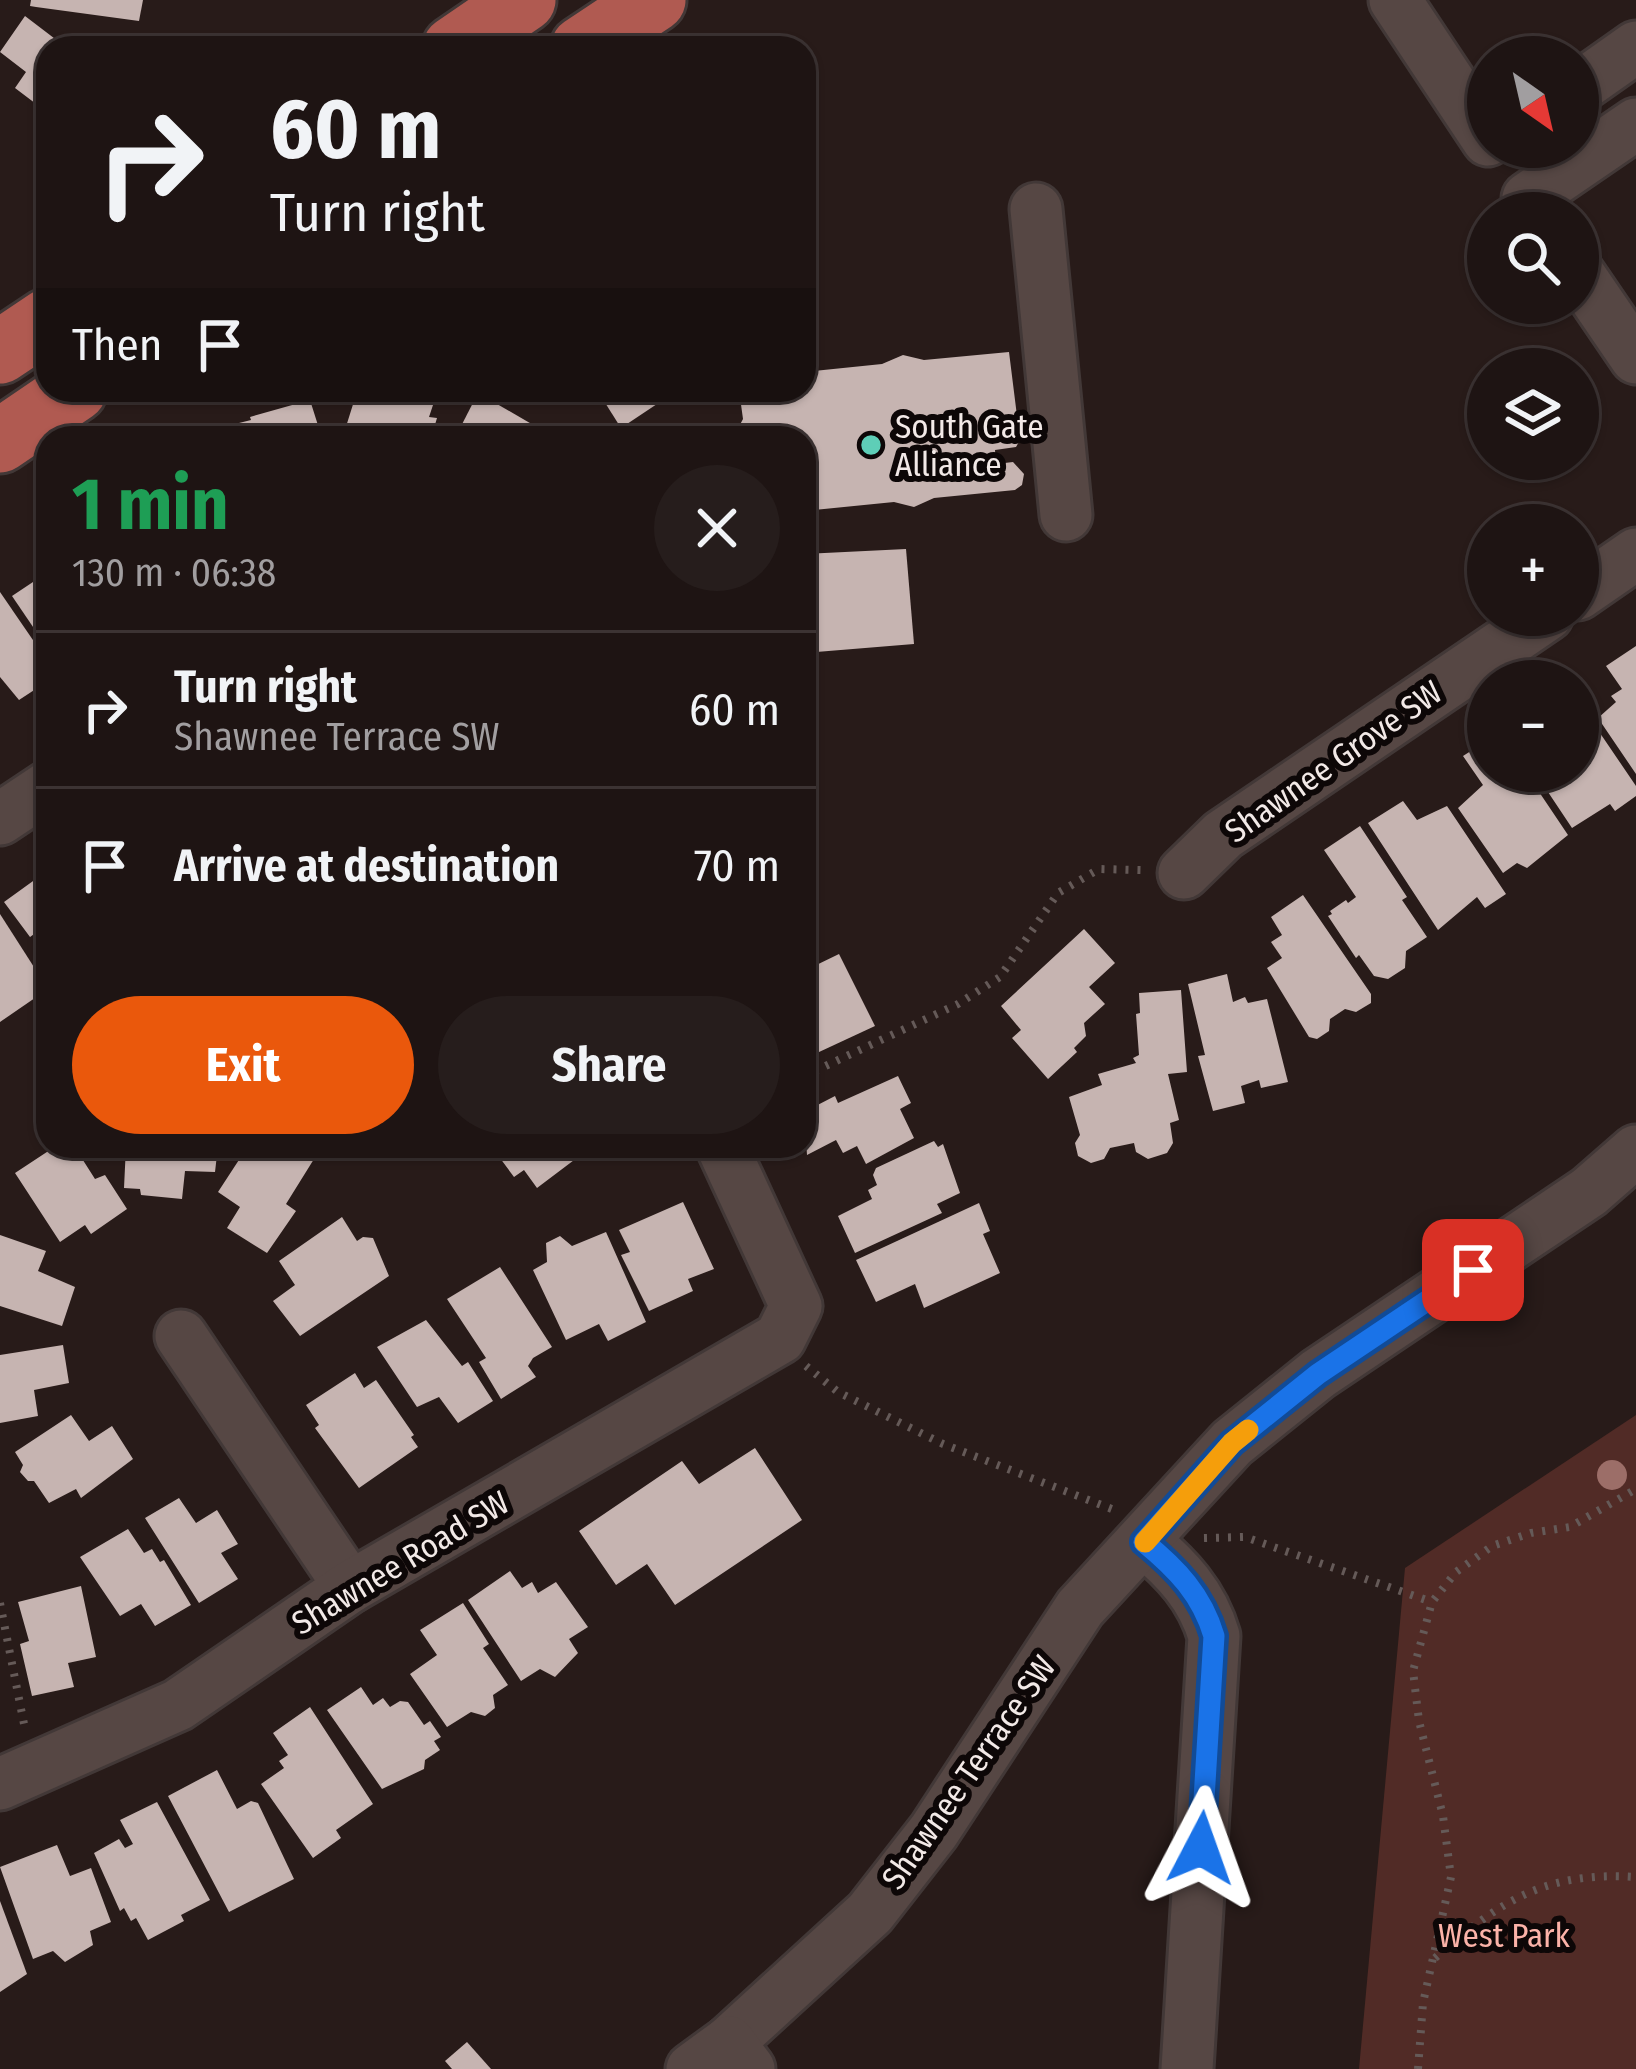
<!DOCTYPE html>
<meta charset="utf-8">
<style>
:root{--surface:#1e1413;--page:#261d1c;--text:#f1f3f6;--muted:#a19ea0;--line:#3c3333;--accent:#ea580c}
body{margin:0;font-family:"Fira Sans Condensed",sans-serif;background:var(--page);color:var(--text);height:100vh;display:flex;flex-direction:column;font-size:45px;white-space:nowrap}
*{box-sizing:border-box;margin:0}
p{font-size:39px;color:var(--muted)}
.icon{flex:none;width:66px;height:66px;fill:none;stroke:currentColor;stroke-width:2;stroke-linecap:round;stroke-linejoin:round}
.map{position:relative;flex:1;overflow:hidden}
.drawer{position:absolute;left:36px;top:426px;width:780px;height:732px;display:flex;flex-direction:column;background:var(--surface);border-radius:36px;box-shadow:0 3px 9px #0004,0 0 0 3px var(--line)}
.drawer>*{flex:none}
.hud{position:absolute;left:36px;top:36px;width:780px;height:366px;border-radius:36px;box-shadow:0 3px 9px #0004,0 0 0 3px var(--line);background:#1e1413;color:var(--text);overflow:hidden}
.needle{width:78px;rotate:146deg}
.tools{position:absolute;left:1467px;top:36px;display:grid;gap:24px}
.tools a{display:grid;place-items:center;width:132px;height:132px;border-radius:50%;background:var(--surface);box-shadow:0 3px 9px #0004,0 0 0 3px var(--line);font-size:60px}
.pin{position:absolute;display:grid;place-items:center;width:102px;height:102px;color:#fff;margin:-51px;border-radius:24px;box-shadow:0 6px 18px #0006}
.me{position:absolute;width:132px;margin:-66px;rotate:4deg;stroke-linejoin:round;filter:drop-shadow(0 0 9px #0008)}
.turn{display:flex;align-items:center;gap:42px;height:252px;padding:0 36px;font-size:54px}
.turn .icon{width:156px;height:156px;stroke-width:2.5}
.turn b{display:block;font-size:84px;line-height:102px}
.then{display:flex;align-items:center;height:114px;padding:0 36px;background:#0003;gap:24px;font-size:45px}
.round{display:grid;place-items:center;flex:none;width:126px;height:126px;border-radius:63px;background:var(--page)}
.overview{display:flex;align-items:center;justify-content:space-between;height:204px;padding:0 36px}
h1{font-size:72px;font-weight:700;line-height:90px;color:#1e9e55}
.primary-button{display:flex;gap:24px;margin-top:auto;padding:24px 36px}
.primary-button a{flex:1;height:138px;border-radius:72px;background:var(--accent);color:#fff;font-size:48px;font-weight:700;line-height:138px;text-align:center}
.primary-button a+a{background:var(--page);color:var(--text)}
ul{padding:0;list-style:none}
li{display:flex;align-items:center;gap:36px;height:156px;padding:0 36px;border-top:3px solid var(--line)}
li div{flex:1}
li b{display:block;font-size:45px}
li em{font-style:normal}
.map>svg:first-child{display:block}
.green{fill:#512b26}
.building{fill:#c6b4b1}
.lines{fill:none;stroke-linecap:round;stroke-linejoin:round}
.minor-casing{stroke:#423837;stroke-width:57}
.major-casing{stroke:#423837;stroke-width:69}
.path{stroke:#655a58;stroke-width:8;stroke-dasharray:3 9;stroke-linecap:butt}
.minor{stroke:#564744;stroke-width:51}
.major{stroke:#b05a51;stroke-width:63}
.tree{fill:#9c6e68}
.route-casing{stroke:#114b97;stroke-width:30}
.route{stroke:#1a73e8;stroke-width:21}
.slow{stroke:#f59e0b;stroke-width:21}
.poi-dot{fill:#5eceb7;stroke:#0d0707;stroke-width:4.5}
.labels{text-anchor:middle;stroke-width:12;stroke-linejoin:round;paint-order:stroke}
.poi-label{font-size:33px;fill:#f2e9e7;stroke:#0d0707;text-anchor:start}
.street-label{font-size:33px;fill:#f2e9e7;stroke:#0d0707}
.park-label{font-size:33px;fill:#fbb2a8;stroke:#0d0707}
</style>
<div class="map">
<svg width="1636" height="2069" viewBox="0 0 1636 2069">
<rect width="100%" height="100%" fill="#281b19"/>
<polygon class="green" points="1636,1415 1636,2069 1359,2069 1405,1568"/>
<g class="building">
<polygon points="31,0 143,0 139,21 36,7 30,6"/>
<polygon points="25,16 67,48 48,48 48,113 15,88 26,72 0,52"/>
<polygon points="1009,352 1020,440 1016,447 995,450 996,464 1013,462 1024,474 1022,485 1015,490 934,498 914,507 894,502 804,511 804,438 733,438 743,419 739,390 804,390 804,372 882,364 903,355 924,360"/>
<polygon points="347,390 438,390 429,417 437,418 431,438 349,438 350,434 344,433 355,398"/>
<polygon points="597,390 652,390 660,402 621,428"/>
<polygon points="478,393 535,426 529,438 455,438"/>
<polygon points="310,400 322,438 220,438 234,432 231,425 251,420 250,417"/>
<polygon points="906,549 914,644 804,653 804,554"/>
<polygon points="48,572 48,649 12,596"/>
<polygon points="0,592 48,662 48,681 19,700 0,677"/>
<polygon points="1636,646 1636,774 1598,718 1616,702 1611,696 1622,689 1606,666"/>
<polygon points="1585,711 1636,786 1636,796 1615,811 1610,804 1572,828 1534,771 1578,771 1578,716"/>
<polygon points="1488,740 1488,771 1525,771 1568,835 1527,868 1517,863 1503,873 1458,808 1483,785 1463,756"/>
<polygon points="1403,801 1417,820 1447,806 1506,894 1485,908 1477,897 1438,930 1368,823"/>
<polygon points="1360,826 1407,897 1402,900 1427,937 1406,951 1405,968 1388,979 1374,976 1359,955 1356,958 1328,916 1332,914 1330,911 1346,900 1348,903 1356,897 1324,850"/>
<polygon points="40,876 48,888 48,949 37,932 30,937 4,902"/>
<polygon points="1303,895 1371,994 1371,1003 1356,1012 1345,1009 1330,1019 1329,1031 1317,1039 1309,1037 1267,968 1282,958 1271,942 1282,935 1271,917"/>
<polygon points="0,914 48,989 0,1022"/>
<polygon points="1084,929 1115,963 1089,987 1105,1004 1084,1023 1086,1036 1074,1048 1077,1052 1048,1079 1012,1038 1021,1030 1001,1006"/>
<polygon points="839,954 875,1026 804,1059 804,971"/>
<polygon points="1227,974 1233,1002 1245,997 1248,1003 1267,999 1288,1082 1261,1088 1259,1080 1241,1086 1245,1103 1213,1111 1198,1056 1205,1055 1188,984"/>
<polygon points="1181,990 1187,1072 1168,1074 1179,1120 1170,1123 1173,1143 1167,1153 1148,1159 1136,1152 1134,1143 1110,1148 1104,1159 1091,1163 1078,1156 1075,1143 1080,1135 1069,1097 1102,1085 1098,1074 1136,1063 1133,1058 1139,1055 1136,1014 1140,1013 1139,993"/>
<polygon points="898,1076 911,1103 900,1109 914,1138 866,1164 857,1146 843,1153 836,1140 807,1155 804,1112 835,1096 838,1103"/>
<polygon points="934,1141 938,1147 943,1144 960,1193 937,1204 942,1213 855,1253 838,1216 872,1199 868,1190 877,1185 873,1175 876,1168"/>
<polygon points="56,1146 74,1146 95,1179 105,1175 127,1209 91,1234 85,1225 60,1242 15,1173"/>
<polygon points="126,1146 218,1146 215,1172 185,1171 182,1199 141,1195 140,1189 124,1188"/>
<polygon points="248,1146 293,1146 314,1159 286,1204 296,1211 267,1253 227,1228 240,1207 218,1192"/>
<polygon points="491,1146 602,1146 593,1153 590,1148 537,1188 524,1170 514,1177"/>
<polygon points="683,1202 714,1269 688,1279 693,1291 649,1311 621,1255 630,1252 619,1230"/>
<polygon points="979,1203 990,1231 983,1234 1000,1273 924,1308 915,1284 876,1302 856,1260"/>
<polygon points="342,1217 357,1241 363,1237 373,1238 389,1276 300,1336 273,1301 295,1285 279,1261"/>
<polygon points="606,1232 646,1322 608,1341 599,1324 566,1340 533,1270 547,1262 546,1243 560,1236 572,1246"/>
<polygon points="0,1235 46,1251 38,1271 75,1287 62,1326 0,1306"/>
<polygon points="500,1267 552,1347 533,1358 528,1366 536,1377 501,1399 479,1362 486,1358 447,1299"/>
<polygon points="426,1320 462,1366 468,1362 493,1401 458,1423 439,1397 417,1407 377,1347"/>
<polygon points="63,1345 69,1383 34,1390 38,1416 0,1423 0,1355"/>
<polygon points="355,1373 364,1388 376,1380 414,1435 411,1437 418,1447 359,1488 315,1428 319,1425 306,1405"/>
<polygon points="71,1415 89,1441 112,1426 133,1459 81,1498 76,1489 49,1503 34,1481 28,1481 20,1472 23,1465 15,1452"/>
<polygon points="755,1448 802,1520 675,1605 647,1564 616,1585 579,1531 682,1461 699,1484"/>
<polygon points="179,1498 196,1523 217,1510 238,1544 221,1553 238,1579 199,1603 145,1518"/>
<polygon points="128,1529 144,1553 152,1549 160,1562 164,1560 191,1605 155,1626 141,1604 120,1616 80,1557"/>
<polygon points="510,1571 522,1588 532,1582 538,1593 556,1582 588,1627 569,1639 578,1653 555,1677 540,1669 521,1681 468,1600"/>
<polygon points="81,1586 96,1657 68,1663 74,1687 32,1696 20,1644 29,1641 18,1602"/>
<polygon points="463,1603 489,1644 483,1648 508,1685 493,1695 495,1708 485,1716 471,1712 447,1727 410,1674 437,1655 420,1630"/>
<polygon points="361,1687 373,1705 383,1698 390,1707 400,1701 408,1702 424,1725 430,1721 441,1737 434,1741 440,1750 425,1760 424,1769 382,1789 327,1710"/>
<polygon points="310,1707 373,1804 336,1830 341,1838 313,1858 261,1784 284,1768 279,1761 288,1755 273,1733"/>
<polygon points="217,1770 237,1809 251,1801 258,1803 294,1879 229,1912 168,1796"/>
<polygon points="157,1802 210,1900 181,1915 184,1921 148,1940 136,1918 131,1921 124,1908 120,1911 94,1853 119,1839 125,1848 133,1844 120,1820"/>
<polygon points="57,1845 70,1876 91,1868 111,1922 90,1931 93,1945 65,1962 53,1951 33,1959 0,1867"/>
<polygon points="0,1901 27,1974 0,1992"/>
<polygon points="467,2042 491,2069 452,2069 445,2061"/>
</g>
<g class="lines">
<g class="minor-casing">
<g id="minor">
<polyline points="1395,0 1488,140"/>
<polyline points="1578,88 1636,47"/>
<polyline points="1528,198 1636,124"/>
<polyline points="1036,209 1066,515"/>
<polyline points="1578,273 1636,358"/>
<polyline points="1578,594 1636,554"/>
<polyline points="0,819 48,787"/>
<polyline points="1184,873 1223,835 1547,615"/>
<polyline points="181,1336 350,1587"/>
<path d="M1145,1542C1177,1569 1202,1595 1214,1636L1187,2069"/>
<polyline points="0,1784 178,1705 350,1587 780,1338 796,1306 722,1146"/>
<polyline points="729,2042 870,1913 934,1831 1080,1608 1232,1443 1318,1374 1589,1192 1636,1151"/>
<polyline points="692,2069 729,2042 749,2069"/>
</g>
</g>
<g class="major-casing">
<g id="major">
<polyline points="454,48 524,0"/>
<polyline points="582,48 654,0"/>
<polyline points="0,352 48,320"/>
<polyline points="0,441 75,390"/>
</g>
</g>
<g class="path">
<polyline points="804,1076 958,1004 1000,977 1058,893 1099,869 1141,870"/>
<polyline points="806,1366 838,1392 943,1444 1117,1511"/>
<polyline points="1204,1538 1245,1537 1432,1602"/>
<polyline points="0,1603 25,1729"/>
<path d="M1435,1958C1500,1901 1546,1871 1636,1877"/>
<polyline points="1418,2069 1423,2003 1451,1877 1443,1816 1419,1721 1413,1671 1432,1602 1456,1572 1492,1546 1531,1533 1570,1527 1636,1489"/>
</g>
<use href="#minor" class="minor"/>
<use href="#major" class="major"/>
</g>
<circle class="tree" cx="1612" cy="1475" r="15"/>
<g class="lines">
<g class="route-casing">
<path id="route" d="M1201,1848L1214,1636C1202,1595 1177,1569 1144,1542L1232,1443L1318,1374L1473,1270"/>
</g>
<use href="#route" class="route"/>
<polyline class="slow" points="1145,1542 1232,1443 1248,1430"/>
</g>
<circle class="poi-dot" cx="871" cy="445" r="12"/>
<g class="labels">
<g class="poi-label">
<text x="895" y="438">South Gate<tspan x="895" dy="38">Alliance</tspan></text>
</g>
<g class="street-label">
<text transform="translate(1333 761) rotate(-35)" y="12">Shawnee Grove SW</text>
<text transform="translate(400 1562) rotate(-31)" y="12">Shawnee Road SW</text>
<text transform="translate(968 1772) rotate(-55)" y="12">Shawnee Terrace SW</text>
</g>
<g class="park-label">
<text x="1504" y="1947">West Park</text>
</g>
</g>
</svg>
<div class="tools">
<a><svg class="needle" viewBox="-14 -14 28 28"><path d="M0-13l5 13h-10z" fill="#e53935"/><path d="M0 13l5-13h-10z" fill="#a19ea0"/></svg></a>
<a><svg class="icon" aria-label="search" viewBox="0 0 24 24"><circle cx="10" cy="10" r="6"/><path d="M15 15l6 6"/></svg></a>
<a><svg class="icon" aria-label="layers" viewBox="0 0 24 24"><path d="M12 4l9 5-9 5-9-5zM3 14l9 5 9-5"/></svg></a>
<a>+</a>
<a>−</a>
</div>
<div class="pin" style="left:1473px;top:1270px;background:#d93025"><svg class="icon" aria-label="arrive" viewBox="0 0 24 24"><path d="M6 21V4h12l-3 4 3 4H6"/></svg></div>
<svg class="me" style="left:1201px;top:1848px" viewBox="-20 -20 40 40"><path d="M0-17L14 15 0 8-14 15z" fill="#1a73e8" stroke="#fff" stroke-width="4"/></svg>
<div class="hud">
<div class="turn"><svg class="icon" aria-label="right" viewBox="0 0 24 24"><path d="M7 20v-9h11M14 6l5 5-5 5"/></svg><div><b>60 m</b>Turn right</div></div>
<div class="then">Then<svg class="icon" aria-label="arrive" viewBox="0 0 24 24"><path d="M6 21V4h12l-3 4 3 4H6"/></svg></div>
</div>
<section class="drawer">
<div class="overview"><div><h1>1 min</h1><p>130 m · 06:38</p></div><a class="round"><svg class="icon" aria-label="close" viewBox="0 0 24 24"><path d="M6 6l12 12M18 6L6 18"/></svg></a></div>
<ul>
<li><svg class="icon" aria-label="right" viewBox="0 0 24 24"><path d="M7 20v-9h11M14 6l5 5-5 5"/></svg><div><b>Turn right</b><p>Shawnee Terrace SW</p></div><em>60 m</em></li>
<li><svg class="icon" aria-label="arrive" viewBox="0 0 24 24"><path d="M6 21V4h12l-3 4 3 4H6"/></svg><div><b>Arrive at destination</b></div><em>70 m</em></li>
</ul>
<div class="primary-button"><a>Exit</a><a>Share</a></div>
</section>
</div>
